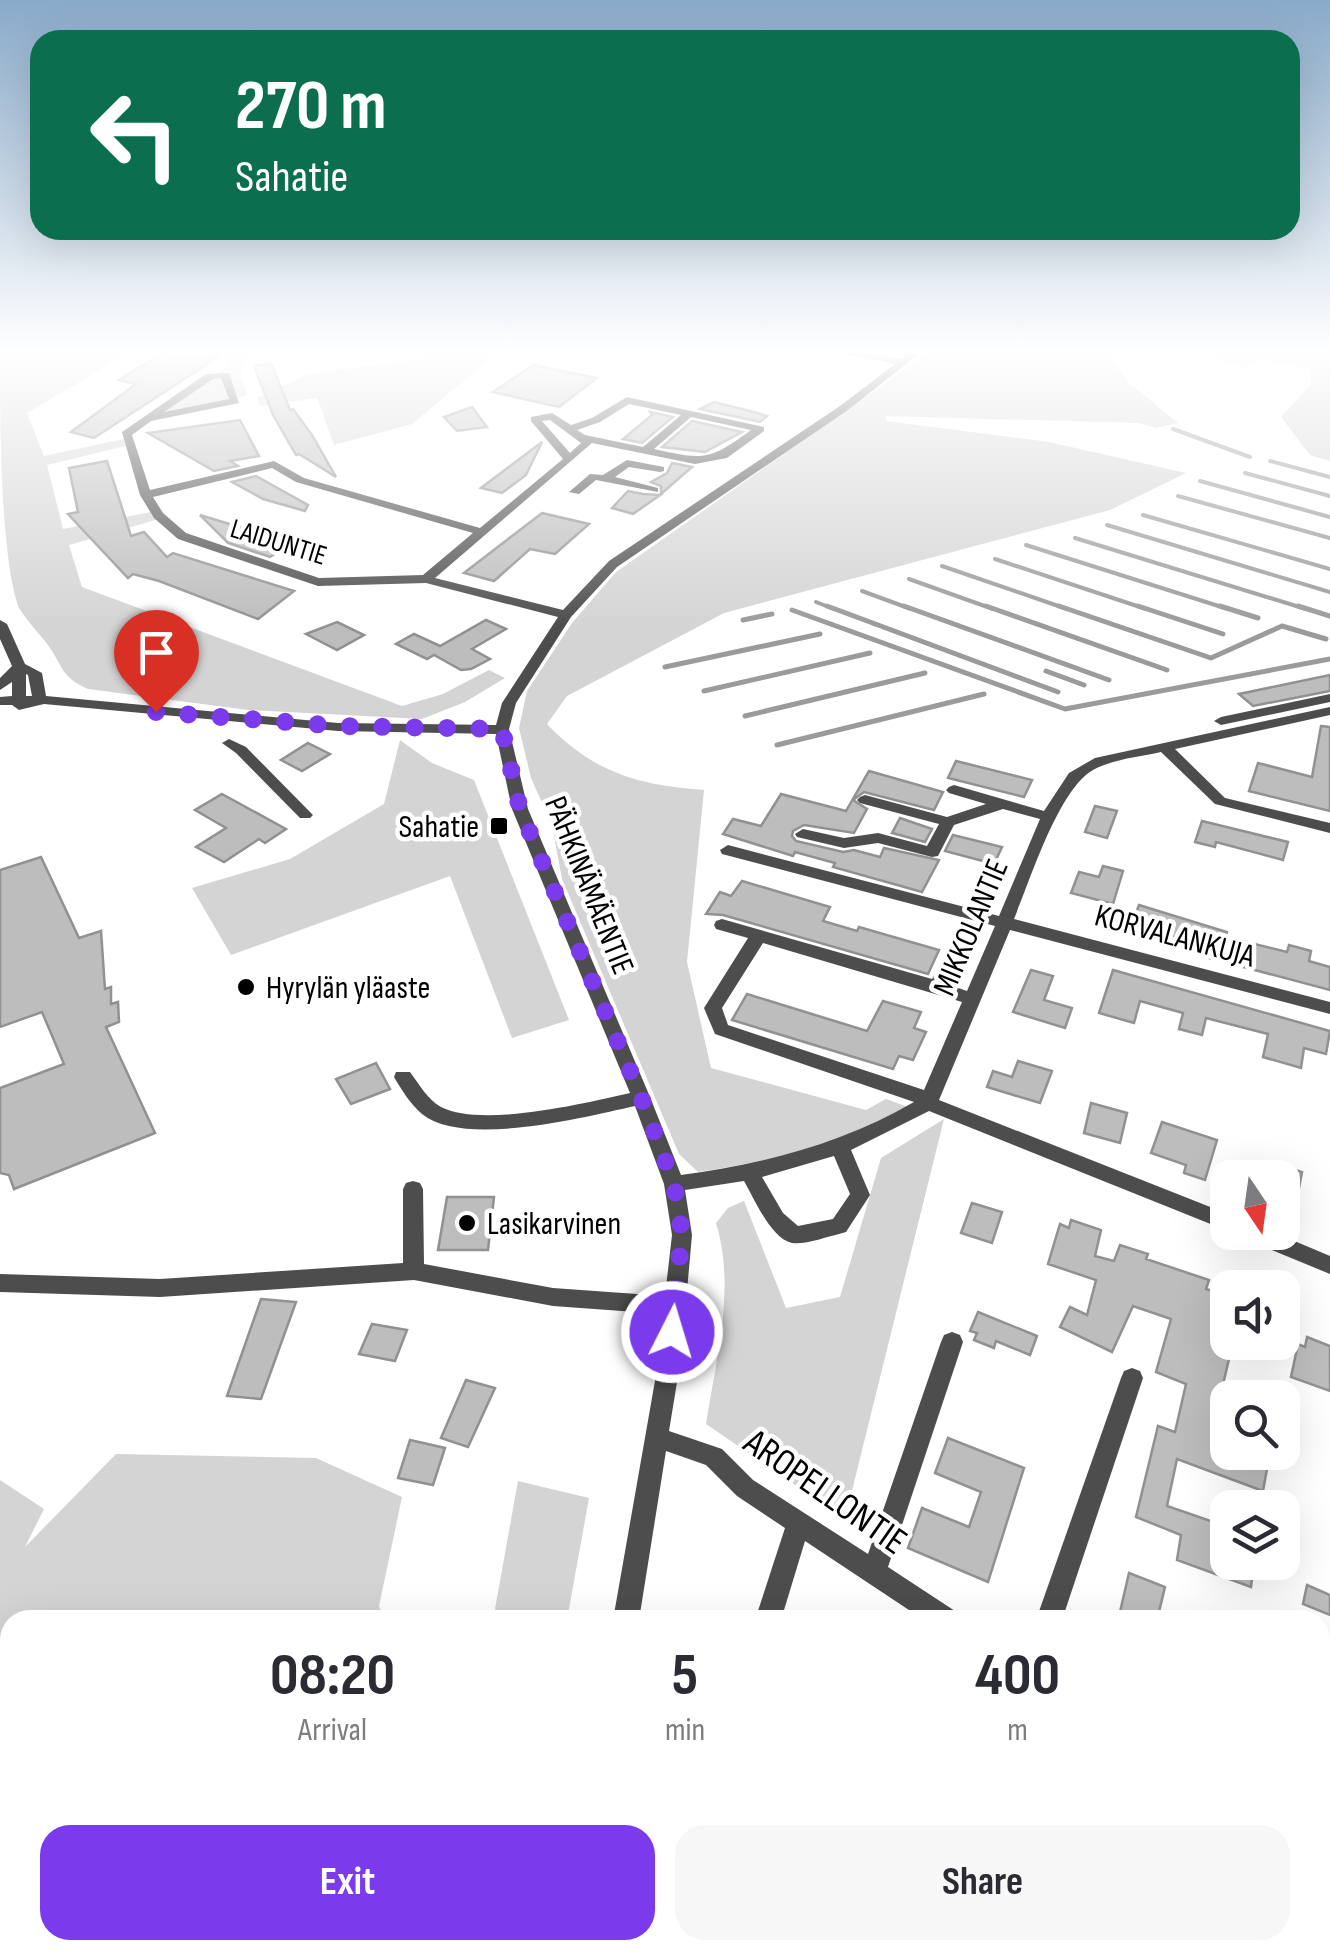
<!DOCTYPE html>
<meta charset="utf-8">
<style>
:root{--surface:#fff;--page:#f7f7f7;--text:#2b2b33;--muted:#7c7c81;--accent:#7c3aed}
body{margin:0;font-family:"Sofia Sans Condensed",sans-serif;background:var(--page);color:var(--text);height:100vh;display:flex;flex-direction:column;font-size:38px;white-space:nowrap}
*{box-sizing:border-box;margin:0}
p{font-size:32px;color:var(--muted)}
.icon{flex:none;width:55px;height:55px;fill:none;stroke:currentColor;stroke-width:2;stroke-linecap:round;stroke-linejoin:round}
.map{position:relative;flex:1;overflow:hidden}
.details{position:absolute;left:0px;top:1610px;width:1330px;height:350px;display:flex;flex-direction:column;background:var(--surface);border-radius:30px 30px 0 0;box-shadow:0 10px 40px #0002}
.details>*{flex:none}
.hud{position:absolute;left:30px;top:30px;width:1270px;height:210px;border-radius:30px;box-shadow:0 10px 40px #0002;background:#0b6e4f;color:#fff;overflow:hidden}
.needle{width:65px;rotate:167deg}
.tools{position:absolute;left:1210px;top:1160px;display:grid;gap:20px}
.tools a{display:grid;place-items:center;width:90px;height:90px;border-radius:20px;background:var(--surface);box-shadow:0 10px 40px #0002;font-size:50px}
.pin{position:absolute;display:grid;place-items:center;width:85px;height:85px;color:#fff;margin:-102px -42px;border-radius:50% 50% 50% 0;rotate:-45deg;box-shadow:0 0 10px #0007}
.pin .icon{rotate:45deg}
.me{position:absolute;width:110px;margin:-55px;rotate:5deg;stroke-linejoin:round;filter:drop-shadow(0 0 8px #0008)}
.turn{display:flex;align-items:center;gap:35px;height:210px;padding:0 40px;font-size:45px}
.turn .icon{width:130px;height:130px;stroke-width:2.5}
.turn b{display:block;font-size:70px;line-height:85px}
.eta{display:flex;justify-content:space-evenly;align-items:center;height:170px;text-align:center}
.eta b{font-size:60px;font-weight:700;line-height:70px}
.action{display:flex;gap:20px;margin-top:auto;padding:20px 40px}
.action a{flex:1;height:115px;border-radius:30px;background:var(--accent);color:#fff;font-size:40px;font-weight:700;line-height:115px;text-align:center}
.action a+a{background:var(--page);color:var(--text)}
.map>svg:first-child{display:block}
.green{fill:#d4d4d4}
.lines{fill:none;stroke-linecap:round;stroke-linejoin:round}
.stream-far1{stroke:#9b9b9b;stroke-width:4}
.stream{stroke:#9b9b9b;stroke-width:5}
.building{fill:#bdbdbd;stroke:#919191;stroke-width:2.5}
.minor{fill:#4d4d4d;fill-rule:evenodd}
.route{stroke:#7c3aed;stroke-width:18;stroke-dasharray:0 32.4}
.poi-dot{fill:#000;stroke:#fff;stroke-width:4}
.labels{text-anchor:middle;stroke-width:9;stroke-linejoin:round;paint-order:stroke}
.far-street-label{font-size:28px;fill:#000;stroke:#fff}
.poi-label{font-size:32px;fill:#000;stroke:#fff;text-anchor:start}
.street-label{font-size:32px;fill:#000;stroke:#fff}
.near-street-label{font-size:38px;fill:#000;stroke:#fff}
</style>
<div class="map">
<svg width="1330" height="1960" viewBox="0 0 1330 1960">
<rect width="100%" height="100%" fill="#fff"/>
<g class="green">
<path d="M0,353H128L27,413L44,456L128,438L130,445L47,465L63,529L156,511L162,518L69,545L82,587L402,706L443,694L489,670L505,678L465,702L422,719L248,710L88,689C61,677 64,668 48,645C39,633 27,621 19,608C0,557 0,415 0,353Z"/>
<polygon points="226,353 249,353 240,373 247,395 223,403 148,417 230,365"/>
<polygon points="426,353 485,353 492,357 412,424 334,445 317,398 260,406 257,398 308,374 428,358"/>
<path d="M928,353H1109L1128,382L1178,423L1156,428L1139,423L886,416V421L1049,442L1186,473L1110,510L724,613L567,696L547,724C594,773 638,785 704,790L687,962L711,1068L866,1110L886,1099L908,1107C845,1142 770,1162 698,1172L679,1154L562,879L552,825L531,778L519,728L527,691L572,623L616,572Z"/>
<path d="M1214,353H1330V461L1310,455L1281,417L1311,385L1310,369L1257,359L1254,366C1235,368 1229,364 1214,353Z"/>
<polygon points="400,740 432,763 474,780 569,1020 512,1038 450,876 231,955 192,888 290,859 384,804"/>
<path d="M944,1119L845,1519L706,1424C716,1359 736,1288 716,1223L728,1208L744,1201L786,1308L840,1297L881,1158Z"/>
<polygon points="116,1454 316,1458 402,1497 379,1606 385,1620 10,1620 10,1824 0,1825 0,1480 44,1509 25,1547"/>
<polygon points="518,1481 589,1498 567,1620 493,1620"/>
<polygon points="693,1950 999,1950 1022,1960 694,1960"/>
</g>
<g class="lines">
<g class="stream-far1">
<polyline points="1173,429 1250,457"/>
<polyline points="1270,461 1330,477"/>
<polyline points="1245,473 1330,496"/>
<polyline points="1200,481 1330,517"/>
<polyline points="1178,496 1330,538"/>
<polyline points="1143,515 1330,569"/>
<polyline points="1107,525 1330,592"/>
<polyline points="1075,538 1306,609"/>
<polyline points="1026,545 1228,609"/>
<polyline points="995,559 1146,609"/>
<polyline points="942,566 1067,609"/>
<polyline points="909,579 993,609"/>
<polyline points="862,591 911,609"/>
<polyline points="816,602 834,609"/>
</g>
<g class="stream">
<polyline points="827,606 1058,692"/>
<polyline points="904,606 1109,680"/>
<polyline points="986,606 1167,670"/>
<polyline points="1059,606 1211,658 1282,626 1326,639"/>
<polyline points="1138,606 1223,634"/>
<polyline points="1220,606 1258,618"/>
<polyline points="1298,606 1330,616"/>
<polyline points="792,610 1065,709 1330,659"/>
<polyline points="743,620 772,614"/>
<polyline points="665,667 820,634"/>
<polyline points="1046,671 1084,685"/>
<polyline points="704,691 870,653"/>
<polyline points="745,716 925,673"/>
<polyline points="777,745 984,694"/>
</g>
</g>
<g class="building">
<polygon points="162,353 224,353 94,438 71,432 136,384 119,380"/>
<polygon points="271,363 290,410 293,409 312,435 336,477 299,454 296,455 273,415 254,366"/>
<polygon points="533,365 597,378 559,407 493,392"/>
<polygon points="714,402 754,412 767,416 760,422 700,409"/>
<polygon points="472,407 487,427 457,431 444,417"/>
<polygon points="650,412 673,417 642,443 623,439 652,415"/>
<polygon points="240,420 259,456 230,461 238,466 214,471 148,433"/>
<polygon points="692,421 742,432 705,452 662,447"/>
<polygon points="542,442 526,475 502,493 481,488"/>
<polygon points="107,461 131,536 144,532 167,557 173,553 294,591 258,619 159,581 133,574 128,578 68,514 78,512 69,468"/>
<polygon points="672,463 692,467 661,494 661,486 651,482 667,473"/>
<polygon points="256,476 308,505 305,511 263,499 232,482"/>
<polygon points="628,491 643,494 660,495 633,514 612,508"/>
<polygon points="542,513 589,524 555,554 530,549 494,581 464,573"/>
<polygon points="200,515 249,530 262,538 266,535 292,543 270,557 228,543"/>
<polygon points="486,620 506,629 472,649 490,659 471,669 461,670 434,655 427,659 396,644 414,634 440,646"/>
<polygon points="337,622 364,635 337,650 306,634"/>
<polygon points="1330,675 1330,691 1253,706 1239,694"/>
<polygon points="1321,726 1330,727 1330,811 1249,791 1258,763 1312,777"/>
<polygon points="308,743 330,754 302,771 281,760"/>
<polygon points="956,761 1032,780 1024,797 948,778"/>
<polygon points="869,771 943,792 934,810 864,792 853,800 867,809 854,833 804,825 793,831 792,836 796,841 843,852 854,850 880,857 884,848 939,860 922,892 833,867 835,863 795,852 793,856 723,834 733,819 761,826 781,794 846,811"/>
<polygon points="222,794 286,829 265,843 259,839 224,862 196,847 226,828 195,810"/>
<polygon points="1095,806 1117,811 1107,838 1085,832"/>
<polygon points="900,818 932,829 925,842 892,833"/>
<polygon points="1202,821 1288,842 1283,860 1216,842 1215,847 1195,842"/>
<polygon points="953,835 1002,847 994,864 945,851"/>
<polygon points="41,857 79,938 101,931 105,989 111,987 111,1004 118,1002 119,1022 106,1027 155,1133 14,1189 9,1175 0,1173 0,1088 64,1064 42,1012 0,1027 0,870"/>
<polygon points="1103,866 1123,871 1113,904 1071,893 1079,872 1099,877"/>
<polygon points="742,881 830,907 823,921 857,931 859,927 939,950 928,974 723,915 706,914 720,892 731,896"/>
<polygon points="1139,905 1227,932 1226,937 1287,952 1289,945 1311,951 1309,961 1330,967 1330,990 1202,956 1205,945 1131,925"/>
<polygon points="1031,970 1053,976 1044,1000 1072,1008 1065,1028 1013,1012"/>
<polygon points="1113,970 1330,1031 1326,1054 1304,1048 1301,1068 1263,1057 1268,1034 1206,1018 1202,1035 1179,1029 1183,1013 1140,1001 1134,1023 1099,1013"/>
<polygon points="747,994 867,1031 883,1001 921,1012 914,1028 926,1032 913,1060 899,1056 893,1069 732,1020"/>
<polygon points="1018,1061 1052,1071 1040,1103 987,1087 993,1071 1012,1077"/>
<polygon points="376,1063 390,1089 351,1104 336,1079"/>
<polygon points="1091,1103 1127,1113 1120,1143 1084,1133"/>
<polygon points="1162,1122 1217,1140 1205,1180 1184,1173 1186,1165 1151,1153"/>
<polygon points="1282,1166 1302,1172 1291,1230 1282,1229"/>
<polygon points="447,1197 494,1197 488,1250 438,1250"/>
<polygon points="972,1203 1002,1212 992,1243 961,1233"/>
<polygon points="1071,1220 1101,1230 1095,1256 1114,1261 1120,1245 1148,1254 1146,1259 1209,1280 1206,1289 1228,1296 1228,1342 1233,1342 1217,1410 1227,1414 1224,1430 1228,1432 1228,1452 1270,1452 1263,1491 1177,1459 1167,1506 1228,1527 1228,1562 1254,1562 1251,1587 1177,1560 1181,1535 1136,1517 1158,1426 1175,1432 1186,1384 1156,1372 1171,1319 1133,1306 1112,1352 1060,1327 1070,1307 1087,1315 1096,1280 1048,1264 1060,1224 1069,1228"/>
<polygon points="261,1299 296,1302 261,1399 227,1396"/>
<polygon points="978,1312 1037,1336 1030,1355 996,1341 994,1348 974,1340 977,1333 970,1331"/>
<polygon points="372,1324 407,1330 395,1361 359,1354"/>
<polygon points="1307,1337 1330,1346 1330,1391 1291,1377 1298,1344 1305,1347"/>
<polygon points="466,1380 495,1388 468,1447 441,1438"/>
<polygon points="948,1438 1024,1468 988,1582 908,1548 922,1508 969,1527 981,1492 935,1473"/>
<polygon points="410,1440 445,1448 433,1485 398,1478"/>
<polygon points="1129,1573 1165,1587 1157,1620 1138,1620 1120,1612"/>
<polygon points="1307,1585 1330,1595 1330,1615 1303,1604"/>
</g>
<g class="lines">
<g class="minor">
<path d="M841,353H864L901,359L909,353H920L848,410L617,567L571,617L516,703L509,729L528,809L650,1097L681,1175C763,1164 842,1144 914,1102L715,1034L704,1008L748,938L716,929L714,925L716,921L722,919L932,979L957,932H969L971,936L947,984L967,991L995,926L722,854L720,850L728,845L999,916L1040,819L1003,809L954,825L938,856L932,857L878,843L844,848L797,837L795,834L803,829L844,838L878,833L927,846L939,824L860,803L857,800L860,797L865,795L947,817L986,804L949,793L946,790L949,787L954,785L1044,811L1069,773L1095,758L1330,707V715L1175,749L1225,798L1330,823V833L1215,804L1161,752C1139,757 1113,759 1093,770C1058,790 1030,881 1014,919L1330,1002V1014L1010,930L939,1100L1228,1214V1231L929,1111L851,1150L870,1195L846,1232L839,1234C826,1237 805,1245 792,1243C771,1239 754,1198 744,1181L685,1190L692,1235L681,1358L669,1431L722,1449L753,1480L868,1554L941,1342L944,1335L952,1332L960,1335L963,1342L888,1567L955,1611L959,1620H924L805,1541L781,1620H755L785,1528L737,1496L706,1465L666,1451L639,1620H613L659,1358L663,1314L553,1306L414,1280L160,1297L0,1292V1274L160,1279L403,1263V1189L406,1183L413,1181L420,1183L423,1189L424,1264L553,1288L665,1296L672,1235L664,1184L635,1106C585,1117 464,1148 422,1114C411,1105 401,1089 394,1077L396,1072H410C419,1084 428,1100 441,1107C482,1128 586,1103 630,1093L512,809L496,734L338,731L44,704L19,710L12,705H0V697L12,696V682L0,690V678L12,666L0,639V620L7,624L25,664L42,673L46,696L338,723L496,725L502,703L558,617L426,583L318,586L178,539L154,518L140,495L122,432L206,374L229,373L239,403L151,421L132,435L150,490L274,461L304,478L480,528L563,459L531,421V417L552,413L571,425L592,418L627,397L764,427V431L727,458L695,464L592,443L435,578L563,610L609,561L840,406L895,364ZM221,378L229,399L164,412L213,379ZM629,404L681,415L643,447L585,435L577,430L600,422ZM691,417L751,430C709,461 704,460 654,449ZM550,420L581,443L570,453L542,421ZM272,468L296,482L473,533L423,575L319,578L186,533L163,513L153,497ZM26,674L28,675L32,696H26ZM763,943L962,1002L924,1090L728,1025L722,1008ZM834,1156L850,1194L833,1219L798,1226L783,1213L762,1177Z"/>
<polygon points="627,460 664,467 664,471 660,472 629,467 615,477 658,488 658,492 596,480 579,494 569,492 590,474 603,475"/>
<polygon points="1330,694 1330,702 1221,725 1214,721 1221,717"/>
<polygon points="229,739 246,747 310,812 313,815 310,818 300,818 236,753 222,743"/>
<polygon points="1240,1232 1273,1232 1330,1256 1330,1274 1243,1238"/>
<polygon points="1132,1368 1140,1371 1143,1378 1062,1620 1036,1620 1121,1378 1124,1371"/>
<polygon points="1320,1795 1330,1799 1330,1828 1320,1824"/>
<polygon points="594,1950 624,1950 625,1960 595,1960"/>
</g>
</g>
<linearGradient id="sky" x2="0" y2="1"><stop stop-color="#89aac9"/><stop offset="0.56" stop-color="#fff"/><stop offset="1" stop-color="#fff" stop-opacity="0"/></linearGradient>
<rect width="1330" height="627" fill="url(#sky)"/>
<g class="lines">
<polyline class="route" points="156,712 340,726 502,729 520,809 641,1097 674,1184 682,1234 672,1332"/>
</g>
<g class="poi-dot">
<rect x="489" y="816" width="20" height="20" rx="5"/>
<circle cx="246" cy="987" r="10"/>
<circle cx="467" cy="1223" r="10"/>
</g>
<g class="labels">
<g class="far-street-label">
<text transform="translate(279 541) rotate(17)" y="10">LAIDUNTIE</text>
</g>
<g class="poi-label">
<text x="479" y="837" text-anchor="end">Sahatie</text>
<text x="266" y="998">Hyrylän yläaste</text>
<text x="487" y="1234">Lasikarvinen</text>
</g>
<g class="street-label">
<text transform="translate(590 885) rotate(68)" y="11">PÄHKINÄMÄENTIE</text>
<text transform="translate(970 927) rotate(-67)" y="11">MIKKOLANTIE</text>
<text transform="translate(1175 935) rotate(15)" y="11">KORVALANKUJA</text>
</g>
<g class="near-street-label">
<text transform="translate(826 1491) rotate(35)" y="13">AROPELLONTIE</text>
</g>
</g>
</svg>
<div class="tools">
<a><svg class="needle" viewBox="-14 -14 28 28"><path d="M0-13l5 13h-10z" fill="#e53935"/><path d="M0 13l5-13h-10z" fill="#7c7c81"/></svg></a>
<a><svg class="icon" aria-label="sound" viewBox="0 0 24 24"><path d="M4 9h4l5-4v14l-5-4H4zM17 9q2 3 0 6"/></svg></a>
<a><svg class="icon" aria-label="search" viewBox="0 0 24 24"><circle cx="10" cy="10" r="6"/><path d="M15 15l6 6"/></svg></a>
<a><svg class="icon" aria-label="layers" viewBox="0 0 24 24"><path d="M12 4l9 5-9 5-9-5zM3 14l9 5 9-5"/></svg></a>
</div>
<div class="pin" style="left:156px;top:712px;background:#d93025"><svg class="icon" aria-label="arrive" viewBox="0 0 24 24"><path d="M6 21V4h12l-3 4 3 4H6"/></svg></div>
<svg class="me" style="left:672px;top:1332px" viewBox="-20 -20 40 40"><circle r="17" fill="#7c3aed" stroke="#fff" stroke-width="3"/><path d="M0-11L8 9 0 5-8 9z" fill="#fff"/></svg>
<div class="hud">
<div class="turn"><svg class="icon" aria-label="left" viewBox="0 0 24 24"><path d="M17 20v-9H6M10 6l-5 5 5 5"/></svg><div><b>270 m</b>Sahatie</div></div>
</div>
<section class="details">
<div class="eta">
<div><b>08:20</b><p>Arrival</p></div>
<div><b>5</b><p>min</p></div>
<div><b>400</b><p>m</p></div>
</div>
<div class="action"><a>Exit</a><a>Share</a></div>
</section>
</div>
